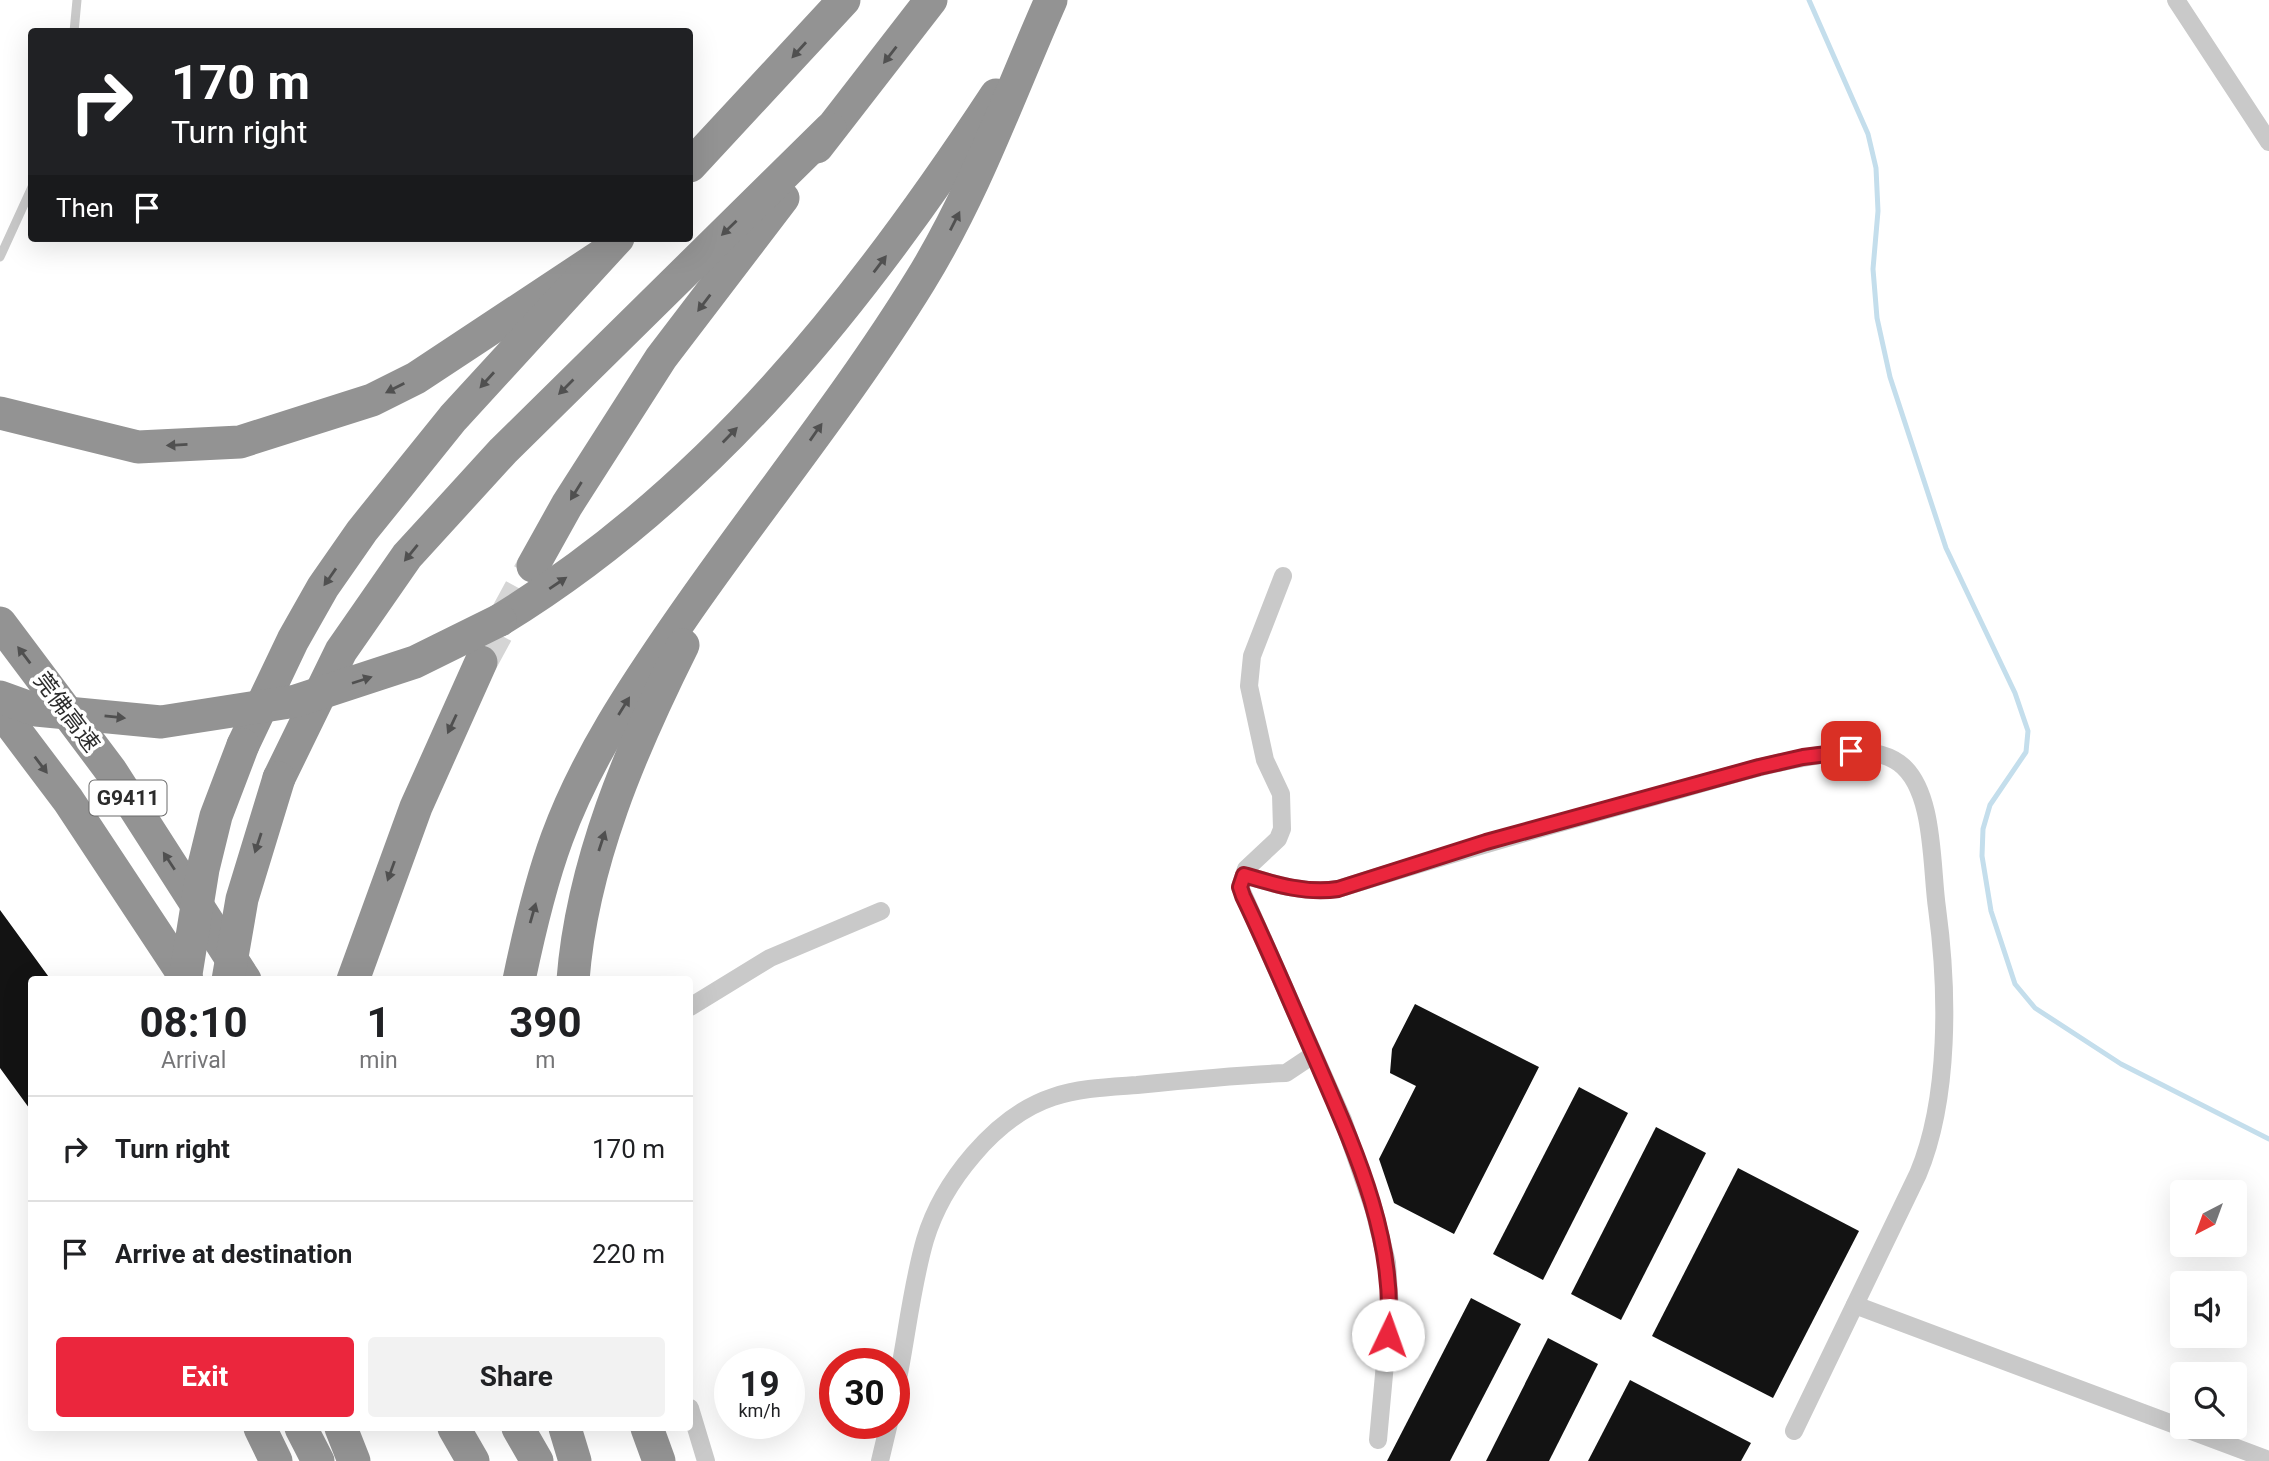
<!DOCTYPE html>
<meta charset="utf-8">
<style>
:root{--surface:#fff;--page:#f2f2f2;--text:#202124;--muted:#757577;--line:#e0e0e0;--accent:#eb263d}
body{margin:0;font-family:Roboto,"Noto Sans SC",sans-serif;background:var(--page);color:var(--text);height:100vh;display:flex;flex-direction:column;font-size:26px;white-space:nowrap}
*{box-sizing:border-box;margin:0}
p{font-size:23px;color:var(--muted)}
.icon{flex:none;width:38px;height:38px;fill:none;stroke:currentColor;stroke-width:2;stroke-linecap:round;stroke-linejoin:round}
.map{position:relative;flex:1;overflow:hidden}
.panel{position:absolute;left:28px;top:976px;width:665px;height:455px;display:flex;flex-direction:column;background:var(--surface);border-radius:7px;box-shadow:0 7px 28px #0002}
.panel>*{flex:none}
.banner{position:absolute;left:28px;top:28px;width:665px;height:214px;border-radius:7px;box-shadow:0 7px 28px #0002;background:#202124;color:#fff;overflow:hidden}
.needle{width:46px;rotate:221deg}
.buttons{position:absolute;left:2170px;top:1180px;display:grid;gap:14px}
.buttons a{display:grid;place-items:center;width:77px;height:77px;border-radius:7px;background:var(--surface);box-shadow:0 7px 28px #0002;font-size:35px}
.speed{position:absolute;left:714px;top:1348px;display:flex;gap:14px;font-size:35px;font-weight:700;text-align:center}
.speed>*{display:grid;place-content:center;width:91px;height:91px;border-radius:50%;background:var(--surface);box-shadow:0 7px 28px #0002;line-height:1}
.speed small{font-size:18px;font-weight:400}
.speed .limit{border:10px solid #d22;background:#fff;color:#111}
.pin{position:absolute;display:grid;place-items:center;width:60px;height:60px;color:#fff;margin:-30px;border-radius:14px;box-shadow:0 4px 10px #0006}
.me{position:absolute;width:77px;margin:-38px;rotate:3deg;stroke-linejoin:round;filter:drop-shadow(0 0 5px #0008)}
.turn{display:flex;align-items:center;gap:24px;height:147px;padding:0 28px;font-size:32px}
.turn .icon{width:91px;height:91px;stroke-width:2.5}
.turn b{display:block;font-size:49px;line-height:60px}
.then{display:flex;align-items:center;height:66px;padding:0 28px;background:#0003;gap:14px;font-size:26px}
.eta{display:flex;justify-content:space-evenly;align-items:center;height:119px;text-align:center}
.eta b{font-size:42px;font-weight:700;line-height:49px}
.button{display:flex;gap:14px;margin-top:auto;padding:14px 28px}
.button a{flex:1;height:80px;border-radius:7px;background:var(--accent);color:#fff;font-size:28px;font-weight:700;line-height:80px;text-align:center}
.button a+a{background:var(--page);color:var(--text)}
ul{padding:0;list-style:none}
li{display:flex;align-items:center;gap:21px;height:105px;padding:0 28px;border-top:2px solid var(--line)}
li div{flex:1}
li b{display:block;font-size:26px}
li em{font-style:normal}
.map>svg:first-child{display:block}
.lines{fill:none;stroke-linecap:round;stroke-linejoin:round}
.stream{stroke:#c4deec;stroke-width:5}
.building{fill:#131313}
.motorway-tunnel{stroke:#d5d5d5;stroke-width:33;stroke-dasharray:33 17;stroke-linecap:butt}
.service{stroke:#c9c9c9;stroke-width:9}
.minor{stroke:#c9c9c9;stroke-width:18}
.motorway{stroke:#939393;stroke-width:33}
.motorway-bridge{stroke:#939393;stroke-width:33}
.oneway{fill:#505050}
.route-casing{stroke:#991928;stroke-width:18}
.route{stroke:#eb263d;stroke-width:12}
.labels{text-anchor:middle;stroke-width:7;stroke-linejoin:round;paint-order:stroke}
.shield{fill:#fff;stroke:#6b6b6b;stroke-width:2}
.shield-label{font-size:21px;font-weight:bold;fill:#2c2c2c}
.street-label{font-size:23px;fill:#2c2c2c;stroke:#fff}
</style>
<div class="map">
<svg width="2269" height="1461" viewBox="0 0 2269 1461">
<rect width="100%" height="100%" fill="#fff"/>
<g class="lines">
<polyline class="stream" points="1809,0 1868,134 1876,168 1878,211 1873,269 1877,318 1890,377 1946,548 2015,693 2028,731 2026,752 1990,805 1983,829 1982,856 1991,911 2015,984 2035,1008 2121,1064 2269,1139"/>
</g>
<g class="building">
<polygon points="0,910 51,980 32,980 32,1112 0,1068"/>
<polygon points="1415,1004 1539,1067 1454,1234 1394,1203 1379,1159 1416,1086 1390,1073 1392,1049"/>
<polygon points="1579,1087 1628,1113 1543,1280 1493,1254"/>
<polygon points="1656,1127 1706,1153 1621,1320 1571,1294"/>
<polygon points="1738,1168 1859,1231 1773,1398 1652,1336"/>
<polygon points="1471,1298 1521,1324 1450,1461 1387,1461"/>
<polygon points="1548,1338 1598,1364 1549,1461 1486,1461"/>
<polygon points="1630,1380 1751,1443 1741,1461 1588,1461"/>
</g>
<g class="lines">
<polyline class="motorway-tunnel" points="481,662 533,566"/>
<g class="service">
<polyline points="74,32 77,0"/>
<polyline points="0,257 32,187"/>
</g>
<g class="minor">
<polyline points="2176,0 2269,142"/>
<polyline points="1283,576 1252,656 1249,686 1265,760 1281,794 1282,829 1278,839 1246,869 1240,887 1343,1120 1374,1210 1387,1263 1390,1309 1378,1440"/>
<path d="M1244,875C1274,884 1306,894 1338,889C1443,856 1547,826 1653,797C1718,780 1781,757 1848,752C1865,750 1885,753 1899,763C1935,789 1931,867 1937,908C1948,989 1950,1098 1918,1174L1794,1431"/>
<polyline points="690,1007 770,958 881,911"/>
<polyline points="1855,1305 2269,1460"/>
<path d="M894,1398C906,1346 910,1292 925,1240C942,1183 995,1116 1053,1097C1079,1088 1109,1087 1137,1085C1186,1080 1236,1075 1286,1073L1313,1055"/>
<polyline points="690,1408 706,1461"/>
<polyline points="880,1461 889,1423"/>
</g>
<g class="motorway">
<polyline points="817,147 931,0"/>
<polyline points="690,166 844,0"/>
<polyline points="0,413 138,447 240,442 372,400 416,378 599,257"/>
<polyline points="533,566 567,505 661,358 783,198"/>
<path d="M500,620C712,490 861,300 996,95"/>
<polyline points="0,623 111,771 245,980"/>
<polyline points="0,710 68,800 187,980"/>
<polyline points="243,745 293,640 323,587 362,531 453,418 618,238"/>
<polyline points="279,778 341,651 407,556 503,451 830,129"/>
<polyline points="353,980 416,807 481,662"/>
<path d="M519,980C529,932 540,884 557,838C586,759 634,687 682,618C760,505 848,398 920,281C975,192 1009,95 1051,0"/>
<path d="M573,980C582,863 631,749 683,645"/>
<polyline points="260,1428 276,1461"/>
<polyline points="301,1428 318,1461"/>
<polyline points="341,1428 354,1461"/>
<polyline points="454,1428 473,1461"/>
<polyline points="518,1428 537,1461"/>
<polyline points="565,1428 575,1461"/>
<polyline points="647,1428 659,1461"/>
</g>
<g class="motorway-bridge">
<polyline points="0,697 36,710 161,722 296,701 415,662 500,620"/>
<polyline points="185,980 203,869 216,816 243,745"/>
<polyline points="228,980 242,899 279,778"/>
</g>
</g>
<defs><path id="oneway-solid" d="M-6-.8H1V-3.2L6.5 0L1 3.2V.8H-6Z" transform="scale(1.75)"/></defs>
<g class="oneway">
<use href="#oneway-solid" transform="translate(799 50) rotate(132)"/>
<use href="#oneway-solid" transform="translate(890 55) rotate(128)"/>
<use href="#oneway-solid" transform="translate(955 221) rotate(-63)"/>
<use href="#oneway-solid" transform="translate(729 228) rotate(136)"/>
<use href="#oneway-solid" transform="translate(880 264) rotate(-53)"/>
<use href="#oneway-solid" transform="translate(704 303) rotate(127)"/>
<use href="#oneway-solid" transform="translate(487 380) rotate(132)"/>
<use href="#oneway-solid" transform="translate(566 387) rotate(135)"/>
<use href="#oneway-solid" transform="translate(395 388) rotate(153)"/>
<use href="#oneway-solid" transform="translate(816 432) rotate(-55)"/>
<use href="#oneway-solid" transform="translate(730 435) rotate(-46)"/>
<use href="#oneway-solid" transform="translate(177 445) rotate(177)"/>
<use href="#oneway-solid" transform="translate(576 491) rotate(122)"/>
<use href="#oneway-solid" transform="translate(411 553) rotate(129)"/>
<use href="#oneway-solid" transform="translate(330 577) rotate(125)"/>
<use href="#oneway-solid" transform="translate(558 583) rotate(-34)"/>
<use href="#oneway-solid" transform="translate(24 655) rotate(-127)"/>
<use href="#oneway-solid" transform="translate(362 680) rotate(-18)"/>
<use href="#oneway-solid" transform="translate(624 706) rotate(-58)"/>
<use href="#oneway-solid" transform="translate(115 717) rotate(6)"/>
<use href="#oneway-solid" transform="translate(452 724) rotate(115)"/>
<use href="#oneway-solid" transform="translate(41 765) rotate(53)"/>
<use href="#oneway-solid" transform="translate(602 841) rotate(-72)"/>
<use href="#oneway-solid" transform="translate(258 843) rotate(108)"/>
<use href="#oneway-solid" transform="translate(169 861) rotate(-123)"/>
<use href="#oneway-solid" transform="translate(391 871) rotate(110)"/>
<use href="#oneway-solid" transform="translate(533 913) rotate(-74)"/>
</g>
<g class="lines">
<g class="route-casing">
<path id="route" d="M1388,1335C1397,1236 1351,1141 1313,1053C1290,1001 1268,948 1243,896L1240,887L1244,875C1274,884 1306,894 1338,889L1486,842L1759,767L1803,757L1851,751"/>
</g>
<use href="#route" class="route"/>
</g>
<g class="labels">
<rect class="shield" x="89.5" y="780.5" width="77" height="35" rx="5"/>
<g class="shield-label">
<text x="128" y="805">G9411</text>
</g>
<g class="street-label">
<text transform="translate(67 712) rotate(53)" y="8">莞佛高速</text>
</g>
</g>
</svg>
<div class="buttons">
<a><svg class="needle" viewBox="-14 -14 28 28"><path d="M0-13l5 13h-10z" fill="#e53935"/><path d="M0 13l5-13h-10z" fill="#757577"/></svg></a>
<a><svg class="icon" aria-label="sound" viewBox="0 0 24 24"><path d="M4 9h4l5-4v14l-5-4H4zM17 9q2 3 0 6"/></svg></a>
<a><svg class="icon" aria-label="search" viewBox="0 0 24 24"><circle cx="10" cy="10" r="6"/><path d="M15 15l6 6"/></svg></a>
</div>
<div class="speed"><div>19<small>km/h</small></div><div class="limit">30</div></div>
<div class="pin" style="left:1851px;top:751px;background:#d93025"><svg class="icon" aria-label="arrive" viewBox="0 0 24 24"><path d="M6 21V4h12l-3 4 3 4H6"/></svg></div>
<svg class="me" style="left:1388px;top:1335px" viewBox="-20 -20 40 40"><circle r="19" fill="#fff"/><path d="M0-13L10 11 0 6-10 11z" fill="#eb263d"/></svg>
<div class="banner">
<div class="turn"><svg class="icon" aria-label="right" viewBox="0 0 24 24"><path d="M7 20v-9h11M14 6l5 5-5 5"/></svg><div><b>170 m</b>Turn right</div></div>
<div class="then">Then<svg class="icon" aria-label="arrive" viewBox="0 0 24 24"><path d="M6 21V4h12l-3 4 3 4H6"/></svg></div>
</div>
<section class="panel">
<div class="eta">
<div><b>08:10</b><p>Arrival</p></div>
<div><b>1</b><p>min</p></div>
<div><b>390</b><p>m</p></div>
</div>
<ul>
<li><svg class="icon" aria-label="right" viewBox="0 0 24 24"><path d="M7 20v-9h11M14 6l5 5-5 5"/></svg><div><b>Turn right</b></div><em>170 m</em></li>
<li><svg class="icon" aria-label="arrive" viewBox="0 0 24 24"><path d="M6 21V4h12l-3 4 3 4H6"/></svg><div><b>Arrive at destination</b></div><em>220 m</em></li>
</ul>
<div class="button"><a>Exit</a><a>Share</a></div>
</section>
</div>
